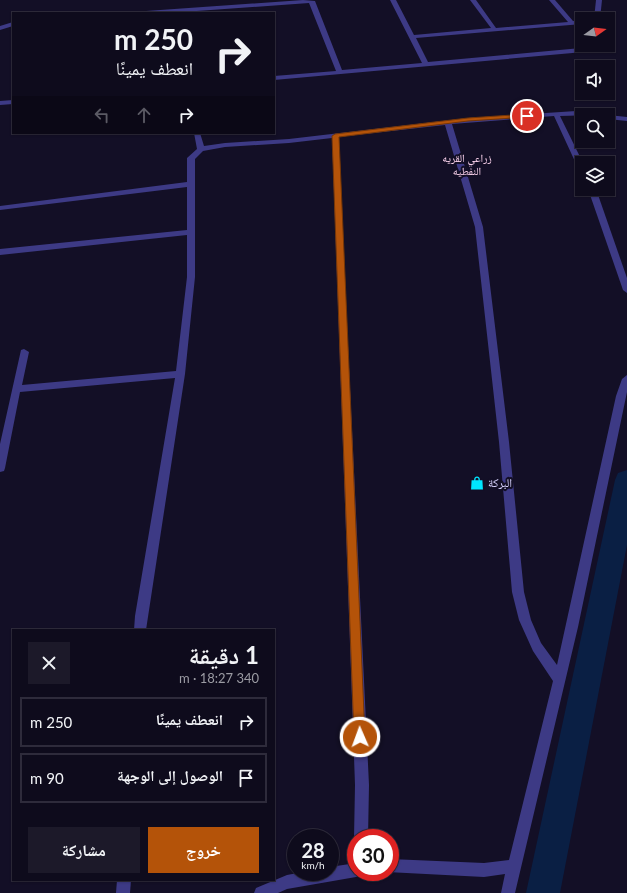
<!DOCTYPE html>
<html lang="ar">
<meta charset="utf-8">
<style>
:root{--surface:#0e0b1c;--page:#1c1929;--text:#f1f3f6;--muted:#9b9ba3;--line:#2e2b3b;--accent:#b45309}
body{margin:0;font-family:Lato,"Noto Naskh Arabic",sans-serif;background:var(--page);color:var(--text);direction:rtl;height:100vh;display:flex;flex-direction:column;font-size:15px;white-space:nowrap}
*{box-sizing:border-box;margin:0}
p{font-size:13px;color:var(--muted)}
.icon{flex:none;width:22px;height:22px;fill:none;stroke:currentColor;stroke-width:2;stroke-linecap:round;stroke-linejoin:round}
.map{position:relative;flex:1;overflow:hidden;direction:ltr}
.drawer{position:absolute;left:12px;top:629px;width:263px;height:252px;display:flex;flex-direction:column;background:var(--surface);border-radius:0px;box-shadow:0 1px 3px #0004,0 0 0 1px var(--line);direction:rtl}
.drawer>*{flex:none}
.top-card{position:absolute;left:12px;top:12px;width:263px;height:122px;border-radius:0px;box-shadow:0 1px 3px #0004,0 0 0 1px var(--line);direction:rtl;background:#0e0b1c;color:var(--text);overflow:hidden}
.needle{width:26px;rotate:76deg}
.tools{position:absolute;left:575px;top:12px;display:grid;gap:8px}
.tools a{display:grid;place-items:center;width:40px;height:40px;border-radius:0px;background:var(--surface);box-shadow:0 1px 3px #0004,0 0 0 1px var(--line);font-size:20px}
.speed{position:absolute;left:287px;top:829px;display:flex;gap:8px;font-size:20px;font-weight:700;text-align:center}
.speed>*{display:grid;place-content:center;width:52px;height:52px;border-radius:50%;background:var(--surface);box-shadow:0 1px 3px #0004,0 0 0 1px var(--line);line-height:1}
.speed small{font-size:10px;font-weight:400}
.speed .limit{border:6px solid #d22;background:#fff;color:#111}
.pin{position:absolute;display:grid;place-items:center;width:34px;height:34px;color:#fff;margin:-17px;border:2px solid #fff;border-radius:50%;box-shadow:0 1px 4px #0007}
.me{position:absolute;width:44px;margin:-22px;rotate:358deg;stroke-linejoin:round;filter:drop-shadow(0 0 3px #0008)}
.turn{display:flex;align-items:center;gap:14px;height:84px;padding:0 16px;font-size:18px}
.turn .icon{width:52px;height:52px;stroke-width:2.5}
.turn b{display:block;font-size:28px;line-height:34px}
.lanes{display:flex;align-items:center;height:38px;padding:0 16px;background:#0003;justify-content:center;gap:20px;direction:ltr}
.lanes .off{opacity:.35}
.round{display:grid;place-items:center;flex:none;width:42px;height:42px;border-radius:0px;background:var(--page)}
.head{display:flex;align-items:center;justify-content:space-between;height:68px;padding:0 16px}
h1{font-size:24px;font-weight:700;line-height:30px}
.cta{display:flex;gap:8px;margin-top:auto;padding:8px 16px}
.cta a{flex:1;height:46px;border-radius:0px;background:var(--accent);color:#fff;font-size:16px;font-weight:700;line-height:46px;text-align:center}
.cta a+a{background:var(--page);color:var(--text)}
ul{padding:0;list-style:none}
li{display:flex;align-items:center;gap:12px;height:50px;margin:0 8px 6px;padding:0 8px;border:2px solid var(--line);border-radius:0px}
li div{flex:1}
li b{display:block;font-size:15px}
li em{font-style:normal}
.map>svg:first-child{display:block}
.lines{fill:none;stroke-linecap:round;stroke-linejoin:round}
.canal{fill:#0a1f44;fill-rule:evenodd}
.minor{fill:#3d3a85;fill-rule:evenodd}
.route{fill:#b45309;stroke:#753606}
.labels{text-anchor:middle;stroke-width:4;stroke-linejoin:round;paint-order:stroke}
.far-neighbourhood-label{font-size:11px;fill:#ffd6f0;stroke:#130f26}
.poi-label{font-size:12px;fill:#d9d4ff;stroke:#130f26;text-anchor:start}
</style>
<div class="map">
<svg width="627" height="893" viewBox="0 0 627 893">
<rect width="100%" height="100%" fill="#130f26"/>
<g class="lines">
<polygon class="canal" points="627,470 627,545 560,893 526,893 615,480 618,473"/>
<g class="minor">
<polygon points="303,0 315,1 342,70 422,63 390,0 396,0 414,35 491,28 470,0 476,0 496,28 568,22 549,0 555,0 573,21 582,20 582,24 416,38 428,62 592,47 592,45 598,45 598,49 595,51 274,80 274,76 336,71 309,3 169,13 143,13 146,11"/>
<polygon points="596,0 602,0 600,19 594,19"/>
<polygon points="13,22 13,26 0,30 0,26"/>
<polygon points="13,100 13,104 0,105 0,101"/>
<polygon points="576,111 592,113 595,115 560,116 583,163 582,170 578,168 554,116 452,124 483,227 509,442 524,592 531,620 541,643 557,665 616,396 622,379 627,375 627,392 578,627 515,893 501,893 505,874 484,877 387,872 390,872 390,859 484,863 509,860 553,681 533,651 519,620 512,592 499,442 475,227 445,125 338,137 369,785 368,838 356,838 356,843 354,838 355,785 332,138 289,143 225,147 203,151 195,159 195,277 185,374 146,630 134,630 135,616 175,378 20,392 5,468 4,471 0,472 0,444 21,350 24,349 29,352 22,385 176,371 187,277 187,235 0,255 0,249 187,230 187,187 0,210 0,206 187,182 187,158 197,149 194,133 200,133 204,146 225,143 289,139 468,118"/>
<polygon points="608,115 627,117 627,121 608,119"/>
<polygon points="588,189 596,189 627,278 627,293 623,290"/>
<polygon points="356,863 356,872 362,872 361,875 356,877 287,889 278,893 254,893 256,888 287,875 303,872 330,872 330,867"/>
<polygon points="117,880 131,880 130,893 116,893"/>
</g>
</g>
<polygon class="route" points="527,114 529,115 529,117 468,121 339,137 365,737 364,741 360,743 355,741 354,737 332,136 335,134 468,118"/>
<defs>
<g id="shop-bare" transform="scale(1.08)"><path d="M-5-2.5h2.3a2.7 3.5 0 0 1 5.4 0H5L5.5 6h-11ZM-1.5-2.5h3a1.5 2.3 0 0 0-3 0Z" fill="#00e5ff" stroke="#130f26" stroke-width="2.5" paint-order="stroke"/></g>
</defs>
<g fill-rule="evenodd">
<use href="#shop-bare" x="477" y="483"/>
</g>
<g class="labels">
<g class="far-neighbourhood-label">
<text x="467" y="162">زراعي القريه<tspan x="467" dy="13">النفطيه</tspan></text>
</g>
<g class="poi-label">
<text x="488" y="487">البركة</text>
</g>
</g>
</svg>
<div class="tools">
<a><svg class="needle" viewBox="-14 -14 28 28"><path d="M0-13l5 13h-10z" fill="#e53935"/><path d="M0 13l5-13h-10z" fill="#9b9ba3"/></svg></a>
<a><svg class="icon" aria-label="sound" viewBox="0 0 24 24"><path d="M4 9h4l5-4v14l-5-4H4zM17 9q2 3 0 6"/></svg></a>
<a><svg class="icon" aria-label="search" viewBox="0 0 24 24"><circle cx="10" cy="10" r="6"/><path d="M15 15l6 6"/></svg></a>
<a><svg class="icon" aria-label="layers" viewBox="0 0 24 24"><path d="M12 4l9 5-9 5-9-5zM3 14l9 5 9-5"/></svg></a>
</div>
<div class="speed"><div>28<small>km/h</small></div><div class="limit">30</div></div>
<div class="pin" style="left:527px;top:116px;background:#d93025"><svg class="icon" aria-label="arrive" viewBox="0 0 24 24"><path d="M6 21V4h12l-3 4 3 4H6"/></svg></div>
<svg class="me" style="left:360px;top:737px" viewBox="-20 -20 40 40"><circle r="17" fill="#b45309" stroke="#fff" stroke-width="3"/><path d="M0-11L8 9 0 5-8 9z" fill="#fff"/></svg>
<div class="top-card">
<div class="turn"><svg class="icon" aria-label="right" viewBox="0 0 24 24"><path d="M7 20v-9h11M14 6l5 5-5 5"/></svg><div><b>250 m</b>انعطف يمينًا</div></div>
<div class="lanes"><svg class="icon off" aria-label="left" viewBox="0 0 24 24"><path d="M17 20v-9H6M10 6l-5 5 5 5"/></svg><svg class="icon off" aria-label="ahead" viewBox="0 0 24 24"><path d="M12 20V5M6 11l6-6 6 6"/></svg><svg class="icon" aria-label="right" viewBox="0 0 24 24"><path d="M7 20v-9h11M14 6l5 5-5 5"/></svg></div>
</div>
<section class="drawer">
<div class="head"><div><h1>1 دقيقة</h1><p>340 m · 18:27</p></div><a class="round"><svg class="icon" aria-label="close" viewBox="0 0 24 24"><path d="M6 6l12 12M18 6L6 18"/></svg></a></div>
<ul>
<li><svg class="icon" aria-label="right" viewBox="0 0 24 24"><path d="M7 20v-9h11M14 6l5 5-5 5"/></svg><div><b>انعطف يمينًا</b></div><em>250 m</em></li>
<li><svg class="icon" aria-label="arrive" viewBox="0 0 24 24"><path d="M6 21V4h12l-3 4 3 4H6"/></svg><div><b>الوصول إلى الوجهة</b></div><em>90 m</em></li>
</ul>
<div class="cta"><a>خروج</a><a>مشاركة</a></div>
</section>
</div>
